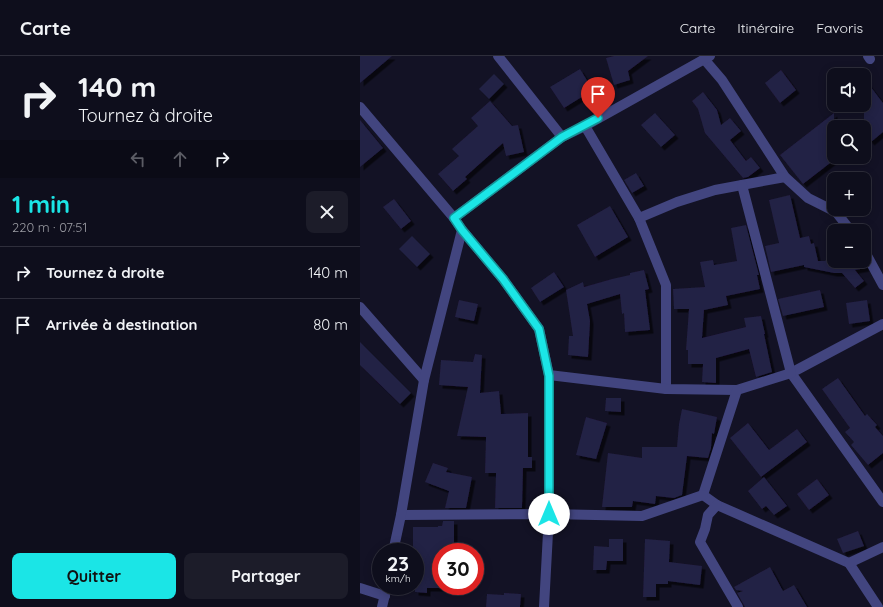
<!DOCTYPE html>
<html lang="fr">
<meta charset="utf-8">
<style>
:root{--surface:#0e0e1c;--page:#1c1c29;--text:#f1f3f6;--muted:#9b9ca3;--line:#2e2e3b;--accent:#1be5e6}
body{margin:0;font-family:Quicksand,sans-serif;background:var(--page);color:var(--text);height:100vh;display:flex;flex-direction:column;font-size:15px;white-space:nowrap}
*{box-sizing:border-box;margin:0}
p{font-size:13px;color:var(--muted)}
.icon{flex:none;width:22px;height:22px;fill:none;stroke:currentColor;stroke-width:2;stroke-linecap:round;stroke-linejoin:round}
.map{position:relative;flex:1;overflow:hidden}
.side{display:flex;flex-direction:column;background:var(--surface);width:360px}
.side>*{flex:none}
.hud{background:#0e0e1c;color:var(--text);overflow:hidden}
.fabs{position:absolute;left:467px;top:12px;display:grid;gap:8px}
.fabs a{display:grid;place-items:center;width:44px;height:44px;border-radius:8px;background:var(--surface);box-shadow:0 2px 10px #0003,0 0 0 1px var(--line);font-size:20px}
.speed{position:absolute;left:12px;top:487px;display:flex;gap:8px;font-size:20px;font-weight:700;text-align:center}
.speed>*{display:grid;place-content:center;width:52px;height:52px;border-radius:50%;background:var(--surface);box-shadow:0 2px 10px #0003,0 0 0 1px var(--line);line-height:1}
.speed small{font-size:10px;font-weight:400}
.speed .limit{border:6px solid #d22;background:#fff;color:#111}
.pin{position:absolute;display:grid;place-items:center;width:34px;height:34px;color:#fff;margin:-41px -17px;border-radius:50% 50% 50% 0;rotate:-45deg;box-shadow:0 0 4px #0007}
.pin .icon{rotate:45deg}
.me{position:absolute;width:44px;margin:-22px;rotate:0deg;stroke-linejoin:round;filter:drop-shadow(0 0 3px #0008)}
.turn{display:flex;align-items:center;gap:14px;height:84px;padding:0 12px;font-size:18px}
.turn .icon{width:52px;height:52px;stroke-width:2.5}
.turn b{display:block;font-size:28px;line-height:34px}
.lanes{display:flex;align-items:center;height:38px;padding:0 12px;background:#0003;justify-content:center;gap:20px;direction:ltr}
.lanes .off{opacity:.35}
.round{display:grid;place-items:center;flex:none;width:42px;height:42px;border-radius:8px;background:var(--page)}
.overview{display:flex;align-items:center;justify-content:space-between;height:68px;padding:0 12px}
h1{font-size:24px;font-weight:800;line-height:30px;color:var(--accent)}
.cta{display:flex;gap:8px;margin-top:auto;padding:8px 12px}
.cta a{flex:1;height:46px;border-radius:8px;background:var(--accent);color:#111;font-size:16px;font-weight:800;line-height:46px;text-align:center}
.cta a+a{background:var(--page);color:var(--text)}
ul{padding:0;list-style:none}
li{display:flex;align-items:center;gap:12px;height:52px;padding:0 12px;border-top:1px solid var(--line)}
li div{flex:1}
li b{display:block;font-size:15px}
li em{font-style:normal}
header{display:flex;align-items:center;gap:24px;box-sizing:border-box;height:56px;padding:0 20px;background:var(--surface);border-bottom:1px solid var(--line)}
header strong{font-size:19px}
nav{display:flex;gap:22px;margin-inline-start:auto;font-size:14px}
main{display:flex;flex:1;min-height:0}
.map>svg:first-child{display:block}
.building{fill:#242044;filter:url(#shadow)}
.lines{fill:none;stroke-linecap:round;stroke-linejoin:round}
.minor{stroke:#42457f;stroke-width:10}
.route-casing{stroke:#129596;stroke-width:10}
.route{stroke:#1be5e6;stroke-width:7}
</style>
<header>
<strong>Carte</strong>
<nav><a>Carte</a><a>Itinéraire</a><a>Favoris</a></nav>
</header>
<main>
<section class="side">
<div class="hud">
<div class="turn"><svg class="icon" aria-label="right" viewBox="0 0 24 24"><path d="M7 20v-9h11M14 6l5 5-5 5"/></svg><div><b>140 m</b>Tournez à droite</div></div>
<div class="lanes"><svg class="icon off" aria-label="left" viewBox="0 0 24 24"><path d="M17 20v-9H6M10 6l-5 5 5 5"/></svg><svg class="icon off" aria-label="ahead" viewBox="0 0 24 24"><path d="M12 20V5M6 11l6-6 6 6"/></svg><svg class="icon" aria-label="right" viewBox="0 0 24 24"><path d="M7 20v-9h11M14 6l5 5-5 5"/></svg></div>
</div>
<div class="overview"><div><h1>1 min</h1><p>220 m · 07:51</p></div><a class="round"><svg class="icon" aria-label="close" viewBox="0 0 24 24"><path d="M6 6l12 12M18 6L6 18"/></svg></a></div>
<ul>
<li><svg class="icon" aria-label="right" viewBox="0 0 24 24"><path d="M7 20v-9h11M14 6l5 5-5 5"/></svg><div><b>Tournez à droite</b></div><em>140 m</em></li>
<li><svg class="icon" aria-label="arrive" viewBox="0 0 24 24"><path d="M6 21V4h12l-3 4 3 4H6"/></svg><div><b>Arrivée à destination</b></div><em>80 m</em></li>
</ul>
<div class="cta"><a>Quitter</a><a>Partager</a></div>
</section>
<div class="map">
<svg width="523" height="551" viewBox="0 0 523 551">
<defs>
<filter id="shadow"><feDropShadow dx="3.5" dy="3.5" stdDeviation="0" flood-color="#0009"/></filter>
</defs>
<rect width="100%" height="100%" fill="#131225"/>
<g class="building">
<polygon points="0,0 32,0 0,27"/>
<polygon points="254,0 288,0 268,15 270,24 254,29 246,2"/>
<polygon points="220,13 233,34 204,52 190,31"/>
<polygon points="421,14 436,34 420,47 405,27"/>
<polygon points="134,18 144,28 129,43 119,33"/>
<polygon points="504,22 523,47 523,76 511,86 504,78"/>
<polygon points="343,36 357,54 361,69 370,62 381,75 370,84 386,105 391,101 400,112 388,121 383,122 345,77 338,53 332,45"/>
<polygon points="130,45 152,70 158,69 164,96 146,100 143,87 105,121 107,123 93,135 78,118 99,100 92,93 118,70 111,62"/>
<polygon points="295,57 315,79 301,91 281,69"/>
<polygon points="474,57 474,104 443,128 420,99"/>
<polygon points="0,64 23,92 0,111"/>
<polygon points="276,117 284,130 272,137 264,124"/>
<polygon points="430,139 440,182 449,180 451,188 454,187 458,205 465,205 474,196 474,205 503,205 506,212 495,214 504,225 495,232 482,217 474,217 444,211 444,209 411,216 405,190 419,187 409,144"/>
<polygon points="34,143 51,165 41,173 23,151"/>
<polygon points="250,150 268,181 235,201 217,169"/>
<polygon points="386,169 399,219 397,219 400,233 366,240 368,249 344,254 342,282 386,271 384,262 401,260 405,278 404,278 412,316 396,321 389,293 356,302 356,327 342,326 343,308 328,308 328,294 326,294 329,253 314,253 313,233 345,231 340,206 353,204 354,209 377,205 371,172"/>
<polygon points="52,180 70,198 57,211 39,193"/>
<polygon points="284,214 289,233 285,234 290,274 265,276 264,257 262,258 260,238 227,248 230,265 228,301 208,299 209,280 213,280 206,234 223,226 224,231 252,223 270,219 270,217"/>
<polygon points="194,216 204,231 180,246 171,232"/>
<polygon points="460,234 464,251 423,260 418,243"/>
<polygon points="99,244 118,248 114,265 95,261"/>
<polygon points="507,244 510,265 489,268 486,247"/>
<polygon points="0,286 51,337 40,348 0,309"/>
<polygon points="115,298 122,299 120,337 139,335 141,358 168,357 168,401 172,401 172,412 163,412 162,452 135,452 136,417 125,417 126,381 97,380 108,331 79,329 81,304 113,306"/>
<polygon points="478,322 505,360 507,358 517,369 515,371 523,380 523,397 508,409 491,389 494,386 485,376 490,372 462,333"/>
<polygon points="246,342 261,342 261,356 245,355"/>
<polygon points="322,353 357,361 354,378 352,377 351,392 348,402 327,400 322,439 314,442 296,440 295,448 273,445 272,451 242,451 248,397 282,402 282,391 317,391 319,368"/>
<polygon points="226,361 247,367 236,403 216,399"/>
<polygon points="388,367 409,394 437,373 447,386 401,421 370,382"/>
<polygon points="73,407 88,412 86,416 112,421 106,452 85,452 89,435 65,426"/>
<polygon points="404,421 427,450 414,459 406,450 402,453 388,435"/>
<polygon points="457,423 469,439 449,454 437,438"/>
<polygon points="83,465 94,465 94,496 81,496 81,532 67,532 67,537 55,536 55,496 53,496 53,471 78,471 78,470 82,470"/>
<polygon points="498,475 504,490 483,497 477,483"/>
<polygon points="249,483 263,483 263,505 247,505 246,514 233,514 234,490 249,491"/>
<polygon points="285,483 310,485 309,506 342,510 340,529 308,525 308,528 296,528 296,541 283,541"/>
<polygon points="410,511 423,535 434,529 447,551 385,551 377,537 383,535 376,534 374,531"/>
<polygon points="144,537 161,538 160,551 126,551 127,538 144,539"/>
</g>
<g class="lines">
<g class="minor">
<polyline points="138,0 202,81"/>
<polyline points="508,0 510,3"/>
<polyline points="344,3 362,24 425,121 448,142 476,156 491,175"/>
<polyline points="0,51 94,162 102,174 143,223 179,273 189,319 189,458 184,551"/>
<polyline points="225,70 279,162 306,229 306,333"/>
<polyline points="94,162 202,81 225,70 350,0"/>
<polyline points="279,162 317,146 355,134 425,121"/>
<polyline points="504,194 523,229"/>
<polyline points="0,251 64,324"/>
<polyline points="523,268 431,317 523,446"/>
<polyline points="189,319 306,333 377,334 431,317 382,129"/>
<polyline points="377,334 343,439 357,449 489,507 518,551"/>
<polyline points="357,449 348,459 345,473 340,486 378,551"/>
<polyline points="41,459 189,458 282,460 343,439"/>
<polyline points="33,496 41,459 64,324 102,174"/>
<polyline points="489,507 523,491"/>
<polyline points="0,532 25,540"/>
<polyline points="22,551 27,530"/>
</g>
</g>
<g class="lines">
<g class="route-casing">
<polyline id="route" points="189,458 189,320 179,273 143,223 102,174 94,162 202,81 238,62"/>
</g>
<use href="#route" class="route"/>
</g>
</svg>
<div class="fabs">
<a><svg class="icon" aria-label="sound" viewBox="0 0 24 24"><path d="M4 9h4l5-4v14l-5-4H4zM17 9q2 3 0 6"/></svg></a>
<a><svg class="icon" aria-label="search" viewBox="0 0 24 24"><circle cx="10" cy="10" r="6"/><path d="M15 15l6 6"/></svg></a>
<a>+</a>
<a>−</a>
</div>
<div class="speed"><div>23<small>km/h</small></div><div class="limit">30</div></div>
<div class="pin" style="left:238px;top:62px;background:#d93025"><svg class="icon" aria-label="arrive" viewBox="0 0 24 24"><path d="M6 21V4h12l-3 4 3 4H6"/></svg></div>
<svg class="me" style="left:189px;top:458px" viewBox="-20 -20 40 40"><circle r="19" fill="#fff"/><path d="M0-13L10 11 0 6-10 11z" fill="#1be5e6"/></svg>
</div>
</main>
